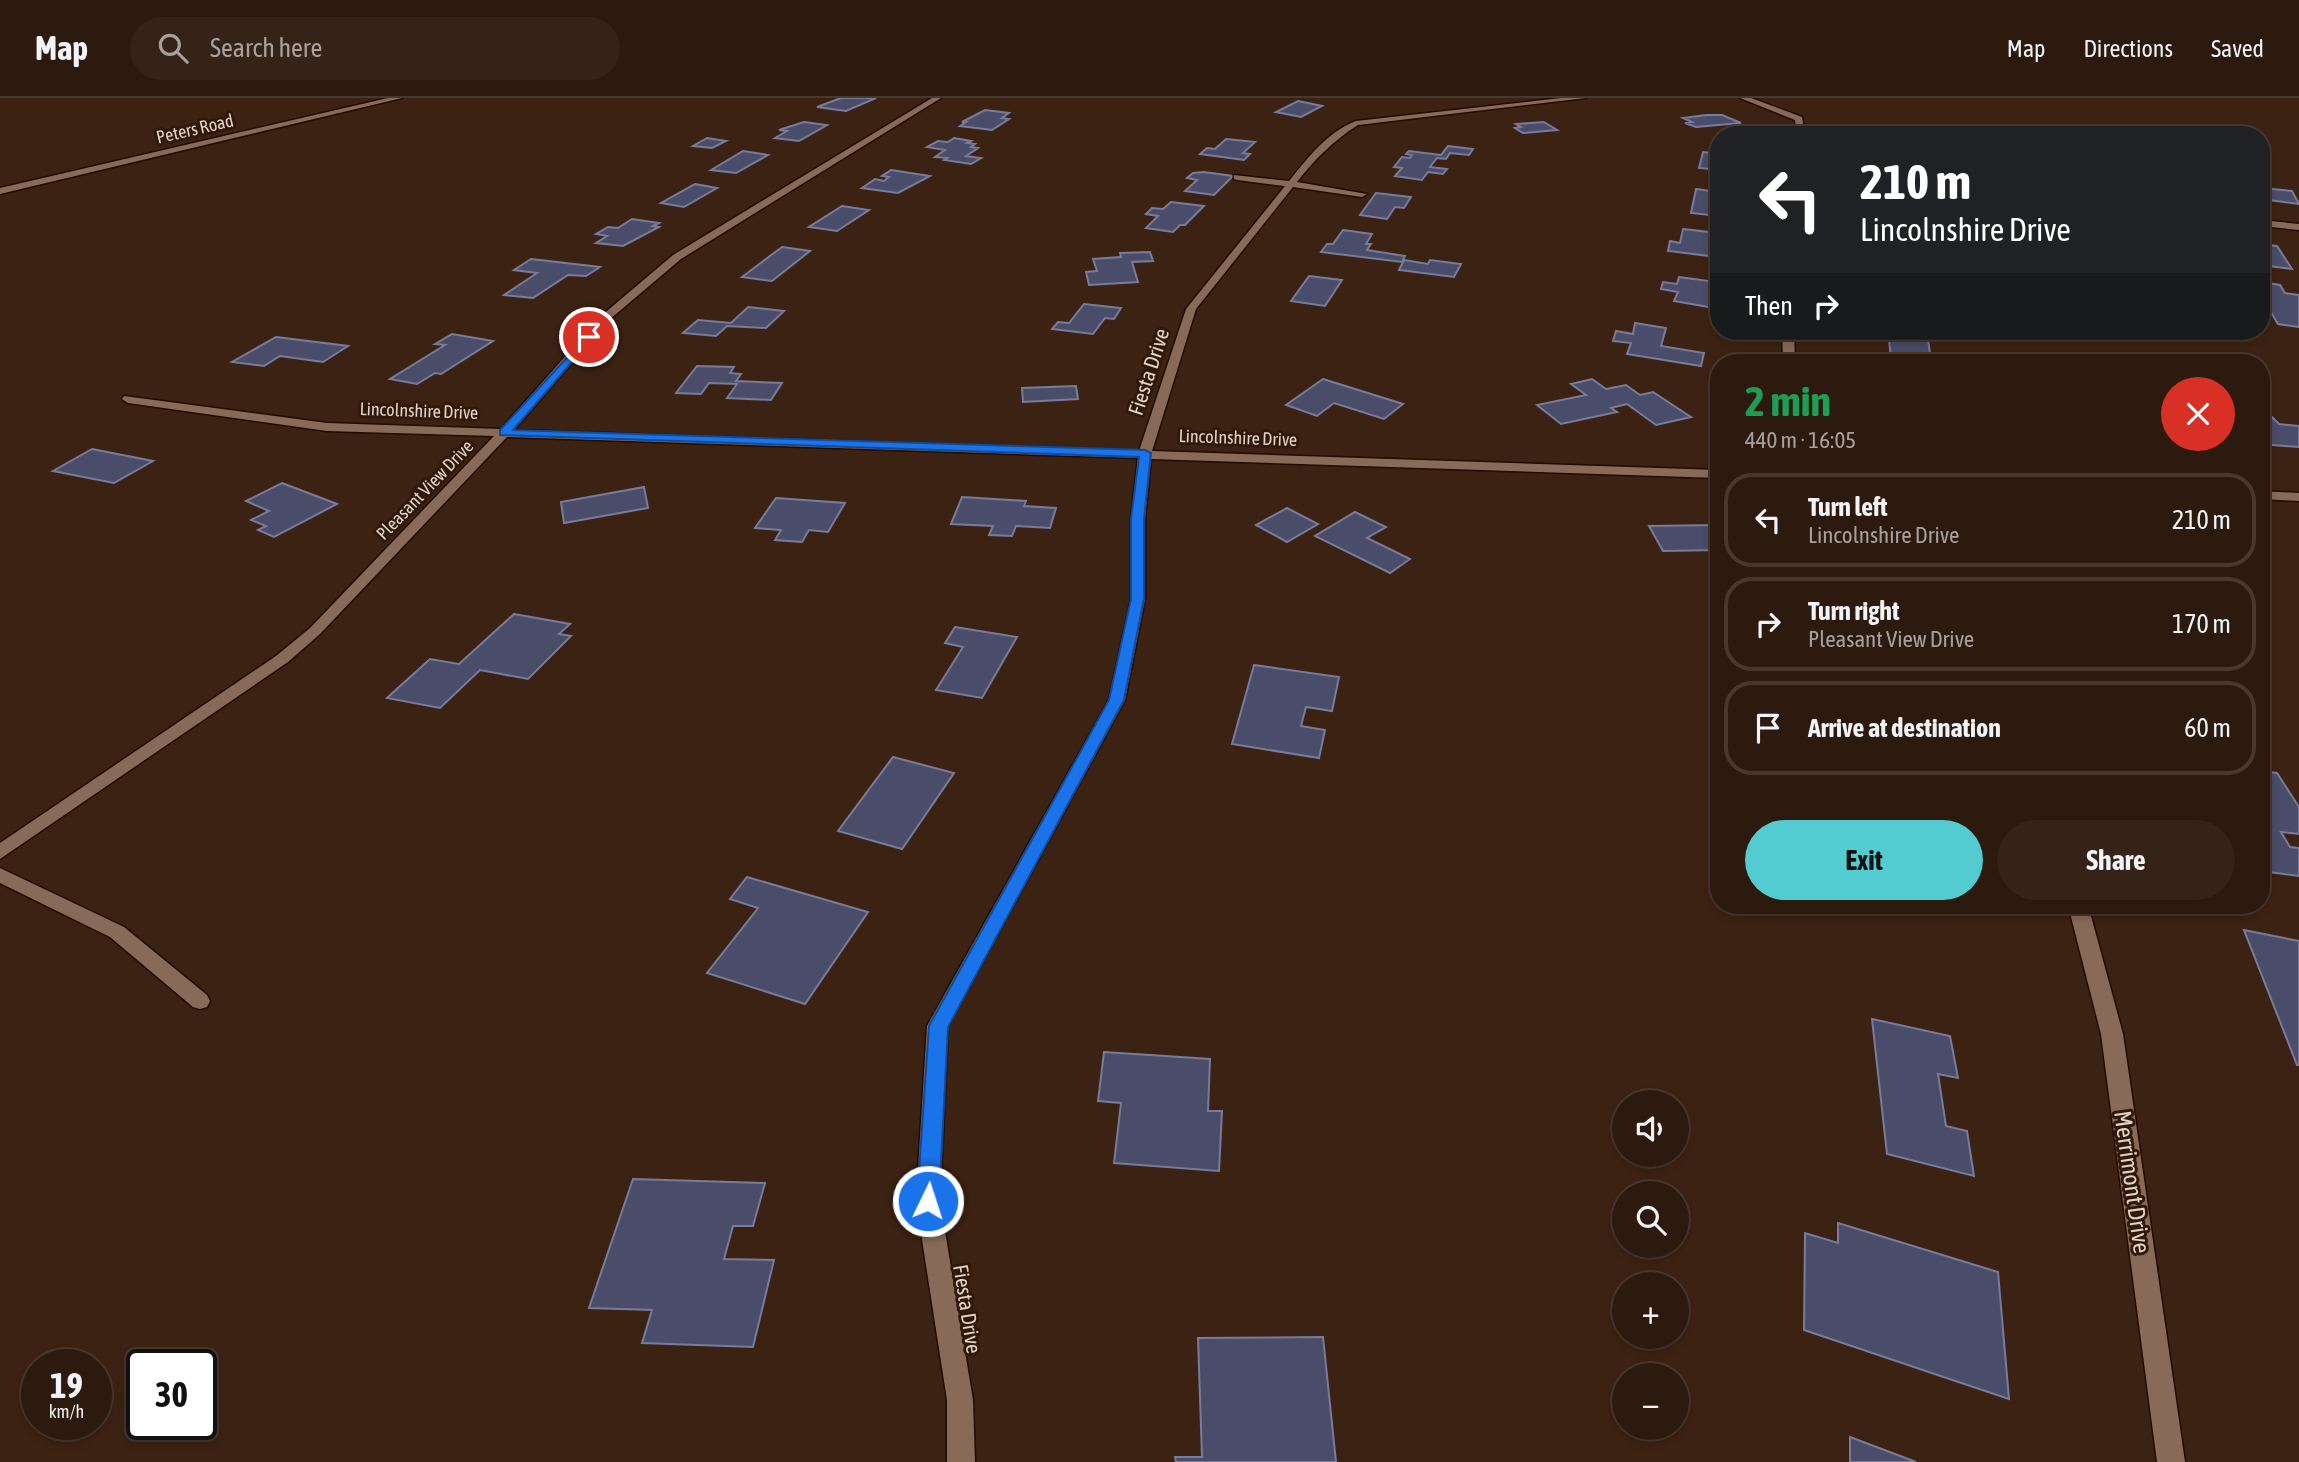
<!DOCTYPE html>
<meta charset="utf-8">
<style>
:root{--surface:#2d1a0e;--page:#352317;--text:#f1f3f6;--muted:#a7a19e;--line:#48382e;--accent:#52ccd0}
body{margin:0;font-family:"Asap Condensed",sans-serif;background:var(--page);color:var(--text);height:100vh;display:flex;flex-direction:column;font-size:26px;white-space:nowrap}
*{box-sizing:border-box;margin:0}
p{font-size:23px;color:var(--muted)}
.icon{flex:none;width:38px;height:38px;fill:none;stroke:currentColor;stroke-width:2;stroke-linecap:round;stroke-linejoin:round}
.map{position:relative;flex:1;overflow:hidden}
.sheet{position:absolute;left:1710px;top:256px;width:560px;height:560px;display:flex;flex-direction:column;background:var(--surface);border-radius:28px;box-shadow:0 4px 10px #0003,0 0 0 2px var(--line)}
.sheet>*{flex:none}
.top-card{position:absolute;left:1710px;top:28px;width:560px;height:214px;border-radius:28px;box-shadow:0 4px 10px #0003,0 0 0 2px var(--line);background:#202124;color:#fff;overflow:hidden}
.tools{position:absolute;left:1612px;top:992px;display:grid;gap:14px}
.tools a{display:grid;place-items:center;width:77px;height:77px;border-radius:50%;background:var(--surface);box-shadow:0 4px 10px #0003,0 0 0 2px var(--line);font-size:35px}
.speed{position:absolute;left:21px;top:1251px;display:flex;gap:14px;font-size:35px;font-weight:700;text-align:center}
.speed>*{display:grid;place-content:center;width:91px;height:91px;border-radius:50%;background:var(--surface);box-shadow:0 4px 10px #0003,0 0 0 2px var(--line);line-height:1}
.speed small{font-size:18px;font-weight:400}
.speed .limit{border:4px solid #111;border-radius:10px;background:#fff;color:#111}
.pin{position:absolute;display:grid;place-items:center;width:60px;height:60px;color:#fff;margin:-30px;border:4px solid #fff;border-radius:50%;box-shadow:0 2px 7px #0007}
.me{position:absolute;width:77px;margin:-38px;rotate:4deg;stroke-linejoin:round;filter:drop-shadow(0 0 5px #0008)}
.turn{display:flex;align-items:center;gap:24px;height:147px;padding:0 35px;font-size:32px}
.turn .icon{width:91px;height:91px;stroke-width:2.5}
.turn b{display:block;font-size:49px;line-height:60px}
.then{display:flex;align-items:center;height:66px;padding:0 35px;background:#0003;gap:14px;font-size:26px}
.round{display:grid;place-items:center;flex:none;width:74px;height:74px;border-radius:37px;background:var(--page)}
.head{display:flex;align-items:center;justify-content:space-between;height:119px;padding:0 35px}
h1{font-size:42px;font-weight:700;line-height:52px;color:#1e9e55}
.primary-button{display:flex;gap:14px;margin-top:auto;padding:14px 35px}
.primary-button a{flex:1;height:80px;border-radius:42px;background:var(--accent);color:#111;font-size:28px;font-weight:700;line-height:80px;text-align:center}
.primary-button a+a{background:var(--page);color:var(--text)}
ul{padding:0;list-style:none}
li{display:flex;align-items:center;gap:21px;height:94px;margin:0 14px 10px;padding:0 21px;border:4px solid var(--line);border-radius:28px}
li div{flex:1}
li b{display:block;font-size:26px}
li em{font-style:normal}
header{display:flex;align-items:center;gap:42px;box-sizing:border-box;height:98px;padding:0 35px;background:var(--surface);border-bottom:2px solid var(--line)}
header strong{font-size:33px}
nav{display:flex;gap:38px;margin-inline-start:auto;font-size:24px}
.search{width:490px;height:63px;background:var(--page);display:flex;align-items:center;gap:18px;box-sizing:border-box;padding:0 24px;border-radius:38px;color:var(--muted);font-size:26px}
.map>svg:first-child{display:block}
.building{fill:#4a4d69;stroke:#787b9a;stroke-width:2}
.lines{fill:none;stroke-linecap:round;stroke-linejoin:round}
.minor-casing{stroke:#220b00;stroke-width:3}
.minor{fill:#886a58;fill-rule:evenodd}
.route{fill:#1a73e8;stroke:#114b97;stroke-width:2}
.labels{text-anchor:middle;stroke-width:6;stroke-linejoin:round;paint-order:stroke}
.far-street-label{font-size:18px;fill:#e2d1c7;stroke:#311909}
.street-label{font-size:21px;fill:#e2d1c7;stroke:#311909}
.near-street-label{font-size:24px;fill:#e2d1c7;stroke:#311909}
</style>
<header>
<strong>Map</strong>
<div class="search"><svg class="icon" aria-label="search" viewBox="0 0 24 24"><circle cx="10" cy="10" r="6"/><path d="M15 15l6 6"/></svg>Search here</div>
<nav><a>Map</a><a>Directions</a><a>Saved</a></nav>
</header>
<div class="map">
<svg width="2299" height="1364" viewBox="0 0 2299 1364">
<rect width="100%" height="100%" fill="#3c2212"/>
<g class="building">
<polygon points="841,0 876,0 846,13 817,9"/>
<polygon points="1298,3 1322,8 1301,19 1276,14"/>
<polygon points="985,12 1009,15 1002,20 1009,21 992,32 960,28 966,24 962,24"/>
<polygon points="1706,17 1722,17 1741,25 1696,29 1685,25 1692,24 1683,20"/>
<polygon points="804,24 827,27 799,43 775,40 787,33 779,32"/>
<polygon points="1544,24 1557,32 1523,35 1515,30 1521,29 1516,26"/>
<polygon points="707,40 726,43 712,50 693,48"/>
<polygon points="954,40 971,43 967,45 975,46 971,49 978,50 966,58 981,60 971,66 944,62 947,60 935,59 945,52 927,49 938,43 948,44"/>
<polygon points="1226,41 1255,44 1243,55 1250,56 1244,62 1200,56 1207,50 1215,51"/>
<polygon points="1448,48 1473,51 1469,57 1450,55 1446,61 1437,60 1430,69 1447,71 1443,76 1428,74 1422,82 1395,78 1402,70 1394,69 1402,59 1410,60 1412,57 1406,56 1409,53 1441,57"/>
<polygon points="743,53 768,57 736,75 711,72"/>
<polygon points="1703,54 1718,56 1718,72 1699,70"/>
<polygon points="891,72 930,78 898,95 862,90 875,81 884,83 889,79 882,78"/>
<polygon points="1204,74 1233,78 1214,97 1185,93 1197,82 1187,80 1193,75"/>
<polygon points="695,86 717,90 684,109 661,105"/>
<polygon points="2261,90 2292,93 2299,106 2261,101"/>
<polygon points="1696,91 1718,94 1718,118 1691,115"/>
<polygon points="1376,95 1411,99 1404,110 1395,109 1387,121 1360,117"/>
<polygon points="1171,104 1204,108 1185,127 1180,127 1173,134 1146,130 1158,118 1146,116 1152,110 1163,111"/>
<polygon points="842,108 869,112 837,133 809,129"/>
<polygon points="632,121 659,125 653,128 659,129 623,148 596,145 607,138 596,136 608,129 618,130"/>
<polygon points="1683,131 1718,135 1718,159 1668,153 1670,143 1680,145"/>
<polygon points="1343,132 1372,136 1366,146 1371,146 1367,152 1405,158 1402,164 1321,154 1327,146 1333,146"/>
<polygon points="2261,146 2277,148 2292,171 2261,167"/>
<polygon points="782,149 810,153 772,183 742,179"/>
<polygon points="1150,154 1153,163 1132,164 1138,184 1089,187 1086,174 1097,173 1093,161 1121,159 1120,155"/>
<polygon points="531,161 600,169 586,178 568,177 533,200 504,197 537,175 514,172"/>
<polygon points="1404,162 1428,166 1430,162 1461,166 1454,179 1399,172"/>
<polygon points="1309,178 1342,182 1325,208 1291,203"/>
<polygon points="1679,179 1716,184 1709,209 1674,203 1678,194 1661,191 1663,184 1677,186"/>
<polygon points="2261,184 2280,187 2285,195 2299,197 2299,229 2278,226 2269,211 2261,210 2261,204 2267,205 2261,200"/>
<polygon points="1084,206 1121,210 1114,221 1105,220 1093,236 1052,231 1058,224 1069,225"/>
<polygon points="748,209 784,213 766,230 727,228 716,238 683,235 698,222 731,225"/>
<polygon points="1635,225 1666,230 1661,248 1704,255 1701,268 1627,256 1631,245 1613,243 1616,233 1633,236"/>
<polygon points="1888,233 1927,233 1930,256 1975,262 1976,264 1918,264 1891,260"/>
<polygon points="452,236 493,243 441,276 435,275 417,286 390,281 445,247 435,246"/>
<polygon points="276,239 348,248 323,264 280,258 264,268 232,264"/>
<polygon points="697,268 734,269 730,275 741,276 736,283 782,285 771,302 727,300 737,286 709,285 701,296 676,295"/>
<polygon points="1323,281 1403,306 1384,321 1334,305 1317,318 1286,307"/>
<polygon points="1592,281 1606,291 1626,287 1640,297 1653,294 1691,319 1656,327 1627,306 1611,310 1617,314 1561,326 1537,307 1586,297 1571,286"/>
<polygon points="1076,288 1078,301 1023,304 1022,290"/>
<polygon points="2261,318 2271,318 2279,326 2299,328 2299,349 2261,346"/>
<polygon points="92,351 153,363 114,385 53,373"/>
<polygon points="282,385 337,406 274,439 258,432 266,428 251,422 269,413 246,403"/>
<polygon points="644,389 648,410 564,425 561,404"/>
<polygon points="962,399 1026,403 1024,408 1056,410 1050,430 1016,428 1012,438 989,437 993,428 951,426"/>
<polygon points="776,400 845,405 828,434 809,432 802,444 775,442 781,432 755,430"/>
<polygon points="1287,410 1318,426 1287,444 1256,427"/>
<polygon points="1355,414 1386,429 1367,440 1410,461 1390,475 1315,438"/>
<polygon points="1718,427 1718,452 1663,453 1649,428"/>
<polygon points="514,516 570,526 559,536 571,538 528,581 480,572 440,610 387,600 430,561 459,566"/>
<polygon points="955,529 1017,539 982,600 936,592 963,549 945,545"/>
<polygon points="1254,567 1339,579 1332,613 1306,609 1301,628 1325,632 1319,660 1232,646"/>
<polygon points="893,659 954,675 902,751 838,733"/>
<polygon points="2261,673 2277,675 2299,709 2299,736 2281,734 2290,749 2299,750 2299,778 2261,773"/>
<polygon points="747,779 868,814 805,906 707,875 758,810 730,801"/>
<polygon points="2244,832 2299,843 2299,967 2297,967"/>
<polygon points="1872,921 1950,938 1958,980 1938,976 1946,1028 1967,1033 1974,1078 1887,1056"/>
<polygon points="1104,954 1210,961 1208,1013 1222,1013 1219,1073 1114,1065 1121,1005 1098,1003"/>
<polygon points="633,1081 765,1085 753,1128 733,1128 724,1161 774,1162 753,1249 642,1245 652,1212 589,1210"/>
<polygon points="1838,1125 1998,1174 2009,1301 1804,1232 1805,1135 1838,1145"/>
<polygon points="1323,1239 1336,1364 1176,1364 1175,1359 1202,1359 1198,1240"/>
<polygon points="1850,1339 1916,1364 1850,1364"/>
</g>
<g class="lines">
<g class="minor-casing">
<g id="minor">
<polygon points="388,0 402,0 0,96 0,90"/>
<path d="M932,0H941L681,161L609,222L514,332L1139,353L1186,211L1285,88L1237,82L1234,81V77L1289,83C1308,60 1327,34 1356,23L1561,0H1586L1358,27C1333,43 1315,61 1297,84L1367,96L1362,99L1293,89L1196,211L1152,353L1718,372V380L1151,361L1145,421V501L1125,602L948,928L940,1103L973,1302L975,1364H947V1302L916,1103L927,928L1109,602L1131,501V421L1138,360L507,339L320,536L288,564L0,761V745L276,558L310,530L494,338L327,333L128,305L122,301L124,298L327,325L501,331L601,218L673,157Z"/>
<polygon points="1740,0 1751,0 1802,19 1805,37 1797,37 1795,22"/>
<polygon points="2261,122 2299,126 2299,132 2261,128"/>
<polygon points="1782,233 1794,233 1795,264 1783,264"/>
<polygon points="2261,393 2299,395 2299,403 2261,401"/>
<polygon points="0,770 124,829 207,897 210,903 207,909 200,911 193,909 110,839 0,785"/>
<polygon points="2068,807 2088,807 2123,936 2185,1364 2157,1364 2101,936"/>
</g>
</g>
<use href="#minor" class="minor"/>
</g>
<polygon class="route" points="589,236 592,237 592,241 513,332 1145,352 1151,355 1144,421 1144,501 1124,602 948,929 939,1103 936,1110 928,1113 921,1110 917,1103 929,928 1109,602 1131,501 1131,421 1139,359 500,337 500,332"/>
<g class="labels">
<g class="far-street-label">
<text transform="translate(195 31) rotate(-13)" y="6">Peters Road</text>
<text transform="translate(419 313) rotate(2)" y="6">Lincolnshire Drive</text>
<text transform="translate(1238 340) rotate(2)" y="6">Lincolnshire Drive</text>
<text transform="translate(425 392) rotate(-46)" y="6">Pleasant View Drive</text>
</g>
<g class="street-label">
<text transform="translate(1149 274) rotate(-72)" y="7">Fiesta Drive</text>
<text transform="translate(967 1211) rotate(81)" y="7">Fiesta Drive</text>
</g>
<g class="near-street-label">
<text transform="translate(2132 1084) rotate(82)" y="8">Merrimont Drive</text>
</g>
</g>
</svg>
<div class="tools">
<a><svg class="icon" aria-label="sound" viewBox="0 0 24 24"><path d="M4 9h4l5-4v14l-5-4H4zM17 9q2 3 0 6"/></svg></a>
<a><svg class="icon" aria-label="search" viewBox="0 0 24 24"><circle cx="10" cy="10" r="6"/><path d="M15 15l6 6"/></svg></a>
<a>+</a>
<a>−</a>
</div>
<div class="speed"><div>19<small>km/h</small></div><div class="limit">30</div></div>
<div class="pin" style="left:589px;top:239px;background:#d93025"><svg class="icon" aria-label="arrive" viewBox="0 0 24 24"><path d="M6 21V4h12l-3 4 3 4H6"/></svg></div>
<svg class="me" style="left:928px;top:1103px" viewBox="-20 -20 40 40"><circle r="17" fill="#1a73e8" stroke="#fff" stroke-width="3"/><path d="M0-11L8 9 0 5-8 9z" fill="#fff"/></svg>
<div class="top-card">
<div class="turn"><svg class="icon" aria-label="left" viewBox="0 0 24 24"><path d="M17 20v-9H6M10 6l-5 5 5 5"/></svg><div><b>210 m</b>Lincolnshire Drive</div></div>
<div class="then">Then<svg class="icon" aria-label="right" viewBox="0 0 24 24"><path d="M7 20v-9h11M14 6l5 5-5 5"/></svg></div>
</div>
<section class="sheet">
<div class="head"><div><h1>2 min</h1><p>440 m · 16:05</p></div><a class="round" style="background:#d93025;color:#fff"><svg class="icon" aria-label="close" viewBox="0 0 24 24"><path d="M6 6l12 12M18 6L6 18"/></svg></a></div>
<ul>
<li><svg class="icon" aria-label="left" viewBox="0 0 24 24"><path d="M17 20v-9H6M10 6l-5 5 5 5"/></svg><div><b>Turn left</b><p>Lincolnshire Drive</p></div><em>210 m</em></li>
<li><svg class="icon" aria-label="right" viewBox="0 0 24 24"><path d="M7 20v-9h11M14 6l5 5-5 5"/></svg><div><b>Turn right</b><p>Pleasant View Drive</p></div><em>170 m</em></li>
<li><svg class="icon" aria-label="arrive" viewBox="0 0 24 24"><path d="M6 21V4h12l-3 4 3 4H6"/></svg><div><b>Arrive at destination</b></div><em>60 m</em></li>
</ul>
<div class="primary-button"><a>Exit</a><a>Share</a></div>
</section>
</div>
